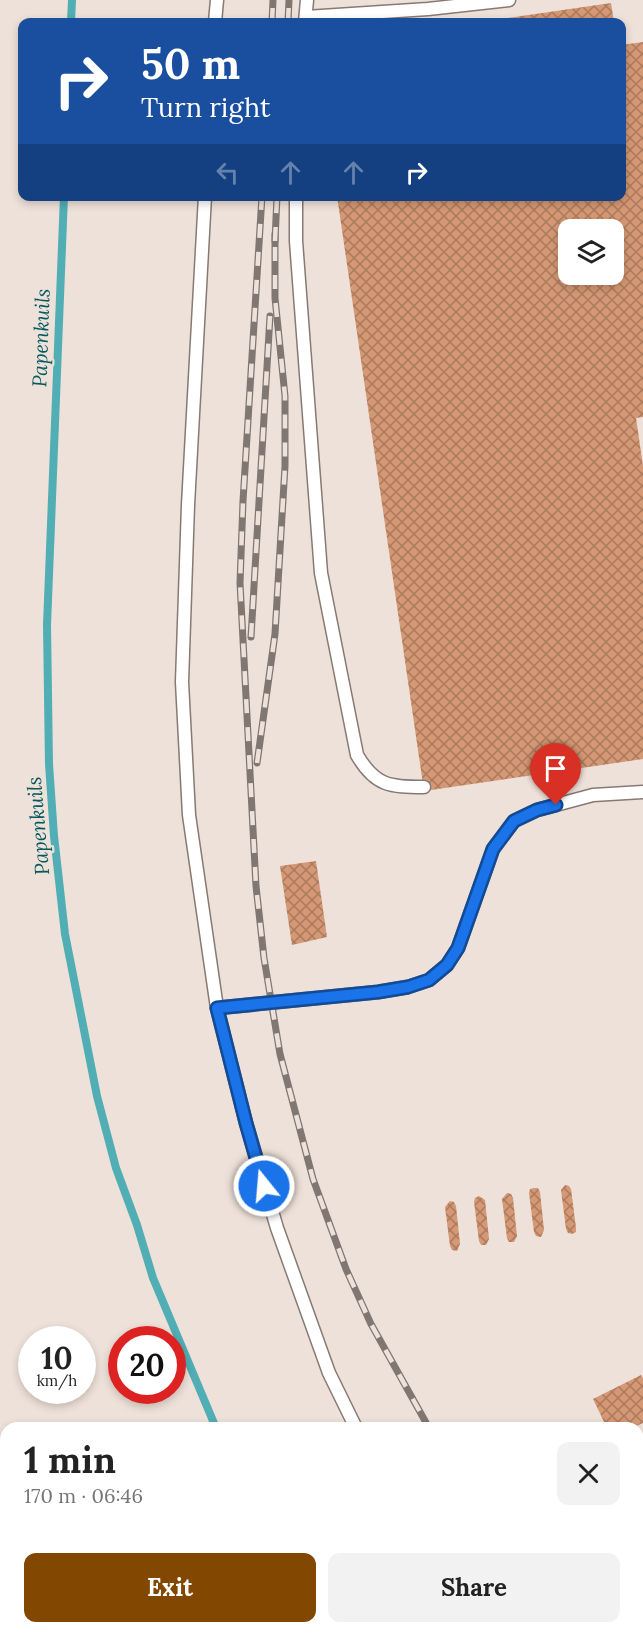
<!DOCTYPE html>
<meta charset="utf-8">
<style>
:root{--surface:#fff;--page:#f2f2f2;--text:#222;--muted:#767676;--accent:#824700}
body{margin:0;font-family:Lora,serif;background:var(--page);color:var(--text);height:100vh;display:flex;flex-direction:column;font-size:22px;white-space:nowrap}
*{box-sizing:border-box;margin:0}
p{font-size:20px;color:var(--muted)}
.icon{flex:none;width:33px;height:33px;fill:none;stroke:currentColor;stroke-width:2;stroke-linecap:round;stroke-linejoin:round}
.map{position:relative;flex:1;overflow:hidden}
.side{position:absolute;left:0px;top:1422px;width:644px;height:212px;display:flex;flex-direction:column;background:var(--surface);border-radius:18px 18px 0 0;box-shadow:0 3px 9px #0003}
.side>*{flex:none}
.hud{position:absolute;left:18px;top:18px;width:608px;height:183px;border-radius:12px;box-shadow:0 3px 9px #0003;background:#1a4fa0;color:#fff;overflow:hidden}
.tools{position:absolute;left:558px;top:219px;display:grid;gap:12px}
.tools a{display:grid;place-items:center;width:66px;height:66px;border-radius:12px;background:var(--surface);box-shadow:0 3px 9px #0003;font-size:30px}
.speed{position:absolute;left:18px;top:1326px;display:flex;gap:12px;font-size:30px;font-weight:700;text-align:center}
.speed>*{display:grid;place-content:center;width:78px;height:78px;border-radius:50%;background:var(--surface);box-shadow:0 3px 9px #0003;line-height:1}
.speed small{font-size:15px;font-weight:400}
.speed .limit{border:9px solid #d22;background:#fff;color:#111}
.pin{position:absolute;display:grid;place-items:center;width:51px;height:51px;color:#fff;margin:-62px -26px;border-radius:50% 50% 50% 0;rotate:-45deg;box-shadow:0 0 6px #0007}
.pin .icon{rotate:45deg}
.me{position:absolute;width:66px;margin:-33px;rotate:343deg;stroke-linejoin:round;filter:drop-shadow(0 0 4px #0008)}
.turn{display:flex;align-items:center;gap:21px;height:126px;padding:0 24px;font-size:27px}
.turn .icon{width:78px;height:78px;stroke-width:2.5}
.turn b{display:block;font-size:42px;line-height:51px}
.lanes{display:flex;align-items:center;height:57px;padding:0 24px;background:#0003;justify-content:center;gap:30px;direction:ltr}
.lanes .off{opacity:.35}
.round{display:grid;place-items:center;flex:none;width:63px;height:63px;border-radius:12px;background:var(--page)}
.overview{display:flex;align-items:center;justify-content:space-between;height:102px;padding:0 24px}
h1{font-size:36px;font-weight:700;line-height:45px}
.primary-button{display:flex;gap:12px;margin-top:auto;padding:12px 24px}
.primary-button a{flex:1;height:69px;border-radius:12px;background:var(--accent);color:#fff;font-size:24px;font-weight:700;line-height:69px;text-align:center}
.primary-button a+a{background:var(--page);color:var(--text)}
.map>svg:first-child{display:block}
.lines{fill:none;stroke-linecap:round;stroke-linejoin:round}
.stream{stroke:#50aeb4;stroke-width:8}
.building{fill:url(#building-cross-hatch);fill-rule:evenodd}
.lane-casing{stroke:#867a73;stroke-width:15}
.lane{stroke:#fff;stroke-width:12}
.rail-casing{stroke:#807772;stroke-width:7}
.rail{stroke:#eee1d9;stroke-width:4.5;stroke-dasharray:14;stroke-linecap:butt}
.route-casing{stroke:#114b97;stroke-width:15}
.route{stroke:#1a73e8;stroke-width:10}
.labels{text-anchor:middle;stroke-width:4.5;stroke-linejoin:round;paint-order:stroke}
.water-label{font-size:20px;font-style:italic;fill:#03595e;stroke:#eee1d9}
</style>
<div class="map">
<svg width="643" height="1633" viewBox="0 0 643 1633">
<defs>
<pattern id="building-cross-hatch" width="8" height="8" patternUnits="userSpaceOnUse" patternTransform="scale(1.5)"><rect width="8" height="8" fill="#d59874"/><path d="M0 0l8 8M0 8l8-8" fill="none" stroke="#ab7a5d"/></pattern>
</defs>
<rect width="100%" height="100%" fill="#eee1d9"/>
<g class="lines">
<g class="stream">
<polyline points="71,22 72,0"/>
<polyline points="64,196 47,625 49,764 54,836 65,934 97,1096 116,1168 137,1225 153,1278 216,1428"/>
<polyline points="329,1628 333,1633"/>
</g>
</g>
<g class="building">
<polygon points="611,3 614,22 487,22 487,21"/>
<path d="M643,42V417L636,418L643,466V759L424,791L337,196H621V45ZM568,230H614V274H568Z"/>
<polygon points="316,861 327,937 292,945 280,866"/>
<polygon points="565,1185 569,1186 571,1189 576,1228 576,1232 572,1234 568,1233 566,1229 561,1190"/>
<polygon points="534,1188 538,1188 540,1192 544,1230 541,1237 536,1236 534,1232 529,1193 530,1189"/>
<polygon points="507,1193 511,1194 513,1198 517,1236 514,1242 509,1242 507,1238 502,1199"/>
<polygon points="479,1196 485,1200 489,1239 486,1245 481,1245 479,1241 474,1202 475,1198"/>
<polygon points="450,1201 454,1202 456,1206 460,1244 457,1251 452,1250 450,1246 445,1207"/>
<polygon points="641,1375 643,1378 643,1423 632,1428 607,1428 593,1399"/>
</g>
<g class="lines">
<g class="lane-casing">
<g id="lane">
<polyline points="306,17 428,9 509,0"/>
<polyline points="215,22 217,0"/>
<polyline points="305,22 307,0"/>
<polyline points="205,196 188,505 182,682 189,815 217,1008 246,1123 277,1228 329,1373 356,1428"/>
<path d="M296,196V241L321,573L357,755C375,786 390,787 424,787"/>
<polyline points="217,1008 378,992 408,987 429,980 447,965 458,948 493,849 514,821 537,810 593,795 643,792"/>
<polyline points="520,1628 526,1633"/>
</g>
</g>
<use href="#lane" class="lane"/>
<g class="rail-casing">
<g id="rail">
<polyline points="272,22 273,0"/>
<polyline points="288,22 289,0"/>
<polyline points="262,196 243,501 240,583 256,886 264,958 280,1054 313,1179 346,1269 371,1324 429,1428"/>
<polyline points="275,241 277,196"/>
<polyline points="251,637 270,316"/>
<polyline points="257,763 275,634 285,466 285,396 275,298 275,234"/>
<polyline points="582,1628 588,1633"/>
</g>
</g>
<use href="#rail" class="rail"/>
</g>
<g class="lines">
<g class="route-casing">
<polyline id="route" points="264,1186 246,1123 217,1008 378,992 408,987 429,980 447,965 458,948 493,849 514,821 537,810 556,805"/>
</g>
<use href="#route" class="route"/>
</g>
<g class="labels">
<g class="water-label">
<text transform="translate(41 338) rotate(-88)" y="7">Papenkuils</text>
<text transform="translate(38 826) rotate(-95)" y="7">Papenkuils</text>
</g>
</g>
</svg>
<div class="tools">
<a><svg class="icon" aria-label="layers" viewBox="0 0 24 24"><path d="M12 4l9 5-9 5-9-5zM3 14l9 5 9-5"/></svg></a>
</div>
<div class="speed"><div>10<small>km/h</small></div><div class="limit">20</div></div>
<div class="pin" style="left:556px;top:805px;background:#d93025"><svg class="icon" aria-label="arrive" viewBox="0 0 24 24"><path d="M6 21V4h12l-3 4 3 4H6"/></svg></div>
<svg class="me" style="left:264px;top:1186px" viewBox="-20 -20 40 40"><circle r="17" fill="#1a73e8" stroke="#fff" stroke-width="3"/><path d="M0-11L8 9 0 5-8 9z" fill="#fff"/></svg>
<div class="hud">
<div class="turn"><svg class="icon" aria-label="right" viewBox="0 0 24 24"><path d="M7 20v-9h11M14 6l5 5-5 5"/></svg><div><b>50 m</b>Turn right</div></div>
<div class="lanes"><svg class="icon off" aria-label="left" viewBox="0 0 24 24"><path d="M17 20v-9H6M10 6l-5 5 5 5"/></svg><svg class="icon off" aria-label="ahead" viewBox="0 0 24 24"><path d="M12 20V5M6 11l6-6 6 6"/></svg><svg class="icon off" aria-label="ahead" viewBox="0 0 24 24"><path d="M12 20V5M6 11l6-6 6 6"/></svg><svg class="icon" aria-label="right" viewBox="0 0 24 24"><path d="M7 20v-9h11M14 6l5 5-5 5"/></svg></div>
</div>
<section class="side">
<div class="overview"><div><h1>1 min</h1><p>170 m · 06:46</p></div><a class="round"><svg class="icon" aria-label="close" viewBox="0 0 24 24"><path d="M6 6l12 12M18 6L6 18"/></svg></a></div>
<div class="primary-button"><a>Exit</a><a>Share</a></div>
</section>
</div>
